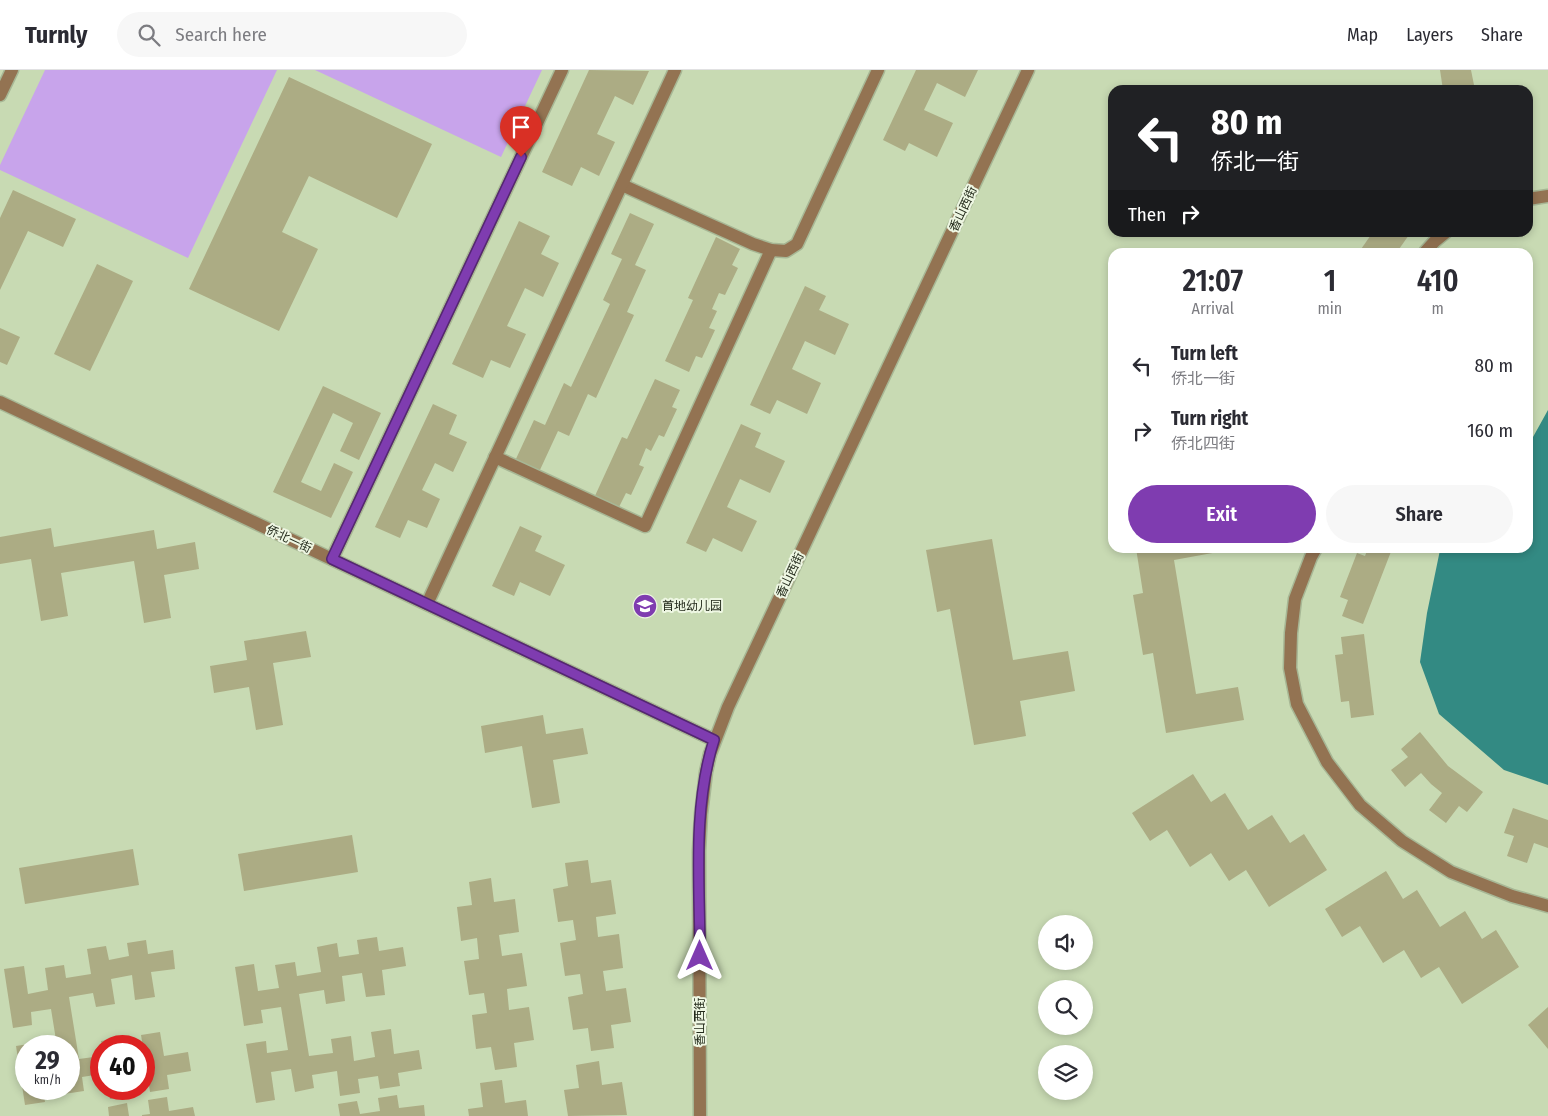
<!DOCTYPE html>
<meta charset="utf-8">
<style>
:root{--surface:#fff;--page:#f7f7f7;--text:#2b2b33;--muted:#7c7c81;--line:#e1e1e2;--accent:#7f3cb0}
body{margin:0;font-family:"Fira Sans Condensed","Noto Sans SC",sans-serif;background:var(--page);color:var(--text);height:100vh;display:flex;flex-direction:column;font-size:19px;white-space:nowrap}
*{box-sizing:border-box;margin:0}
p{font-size:16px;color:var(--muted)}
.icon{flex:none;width:28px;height:28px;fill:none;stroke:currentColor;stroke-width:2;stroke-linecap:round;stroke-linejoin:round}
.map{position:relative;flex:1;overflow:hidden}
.side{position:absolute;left:1108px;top:178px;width:425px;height:305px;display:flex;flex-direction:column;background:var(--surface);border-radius:15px;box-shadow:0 2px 8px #0003}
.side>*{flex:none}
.hud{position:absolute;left:1108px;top:15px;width:425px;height:152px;border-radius:15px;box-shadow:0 2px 8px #0003;background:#202124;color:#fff;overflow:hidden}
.buttons{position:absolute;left:1038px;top:845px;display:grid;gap:10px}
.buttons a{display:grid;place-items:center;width:55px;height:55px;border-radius:50%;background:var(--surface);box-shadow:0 2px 8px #0003;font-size:25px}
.speed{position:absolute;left:15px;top:965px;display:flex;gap:10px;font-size:25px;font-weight:700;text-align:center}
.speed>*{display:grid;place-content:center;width:65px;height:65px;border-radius:50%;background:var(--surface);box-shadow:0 2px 8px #0003;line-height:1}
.speed small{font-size:12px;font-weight:400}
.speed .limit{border:8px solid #d22;background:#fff;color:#111}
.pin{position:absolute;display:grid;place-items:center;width:42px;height:42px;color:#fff;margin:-51px -21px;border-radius:50% 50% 50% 0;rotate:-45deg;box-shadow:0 0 5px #0007}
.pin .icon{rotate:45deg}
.me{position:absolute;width:55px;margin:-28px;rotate:0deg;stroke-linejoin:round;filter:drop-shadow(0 0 4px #0008)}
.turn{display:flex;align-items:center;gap:18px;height:105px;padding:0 20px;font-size:22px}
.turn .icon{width:65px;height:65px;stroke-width:2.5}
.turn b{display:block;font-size:35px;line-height:42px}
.then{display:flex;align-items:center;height:48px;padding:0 20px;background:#0003;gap:10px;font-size:19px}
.eta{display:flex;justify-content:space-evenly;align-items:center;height:85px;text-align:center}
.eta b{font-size:30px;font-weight:600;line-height:35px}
.button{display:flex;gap:10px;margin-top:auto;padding:10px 20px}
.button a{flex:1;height:58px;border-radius:30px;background:var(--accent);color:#fff;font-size:20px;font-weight:600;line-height:58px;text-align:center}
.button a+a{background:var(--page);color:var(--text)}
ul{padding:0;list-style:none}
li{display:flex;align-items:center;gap:15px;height:65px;padding:0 20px}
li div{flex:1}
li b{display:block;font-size:19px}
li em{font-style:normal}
header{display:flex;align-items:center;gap:30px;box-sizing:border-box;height:70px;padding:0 25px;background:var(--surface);border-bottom:1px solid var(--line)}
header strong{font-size:24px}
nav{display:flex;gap:28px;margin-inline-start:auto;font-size:18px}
.search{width:350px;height:45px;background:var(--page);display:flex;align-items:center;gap:12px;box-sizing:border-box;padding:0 18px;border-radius:28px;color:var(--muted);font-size:19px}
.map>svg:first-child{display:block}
.green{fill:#c8a4eb}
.water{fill:#338a83}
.building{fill:#acac84}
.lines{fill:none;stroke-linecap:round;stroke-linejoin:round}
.minor-casing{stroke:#a7b795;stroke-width:15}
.minor{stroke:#937352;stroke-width:12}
.route-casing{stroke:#532772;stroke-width:12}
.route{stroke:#7f3cb0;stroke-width:9}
.labels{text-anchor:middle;stroke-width:4;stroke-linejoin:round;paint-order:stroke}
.street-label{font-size:12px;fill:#232a1b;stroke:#eef7e3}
.poi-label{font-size:12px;fill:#232a1b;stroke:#eef7e3;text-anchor:start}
</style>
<header>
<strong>Turnly</strong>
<div class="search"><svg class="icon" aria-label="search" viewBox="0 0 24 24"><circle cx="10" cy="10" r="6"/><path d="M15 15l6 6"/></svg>Search here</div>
<nav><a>Map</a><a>Layers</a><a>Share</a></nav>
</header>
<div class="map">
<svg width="1548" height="1046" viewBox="0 0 1548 1046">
<rect width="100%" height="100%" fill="#c8dab3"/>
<g class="green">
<polygon points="45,0 277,0 188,188 0,100 0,95"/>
<polygon points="315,0 542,0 501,87"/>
</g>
<polygon class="water" points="1548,340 1548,715 1504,700 1439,644 1420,592 1427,543 1440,480 1442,478 1528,478 1528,376"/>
<g class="building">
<polygon points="589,0 649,1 633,35 615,26 597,64 615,72 599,106 581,97 572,116 542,102"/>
<polygon points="916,0 978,0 965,27 937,13 924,40 953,53 937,87 909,73 905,81 883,70"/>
<polygon points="1440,0 1471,0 1475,20 1443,20"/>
<polygon points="289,7 432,74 397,148 309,106 282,162 318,179 279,261 189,219"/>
<polygon points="13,120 76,149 63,177 28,161 0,220 0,148"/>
<polygon points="630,143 654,154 635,195 646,200 627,242 634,245 596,328 588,324 569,366 558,361 539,402 515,391 534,350 545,355 564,313 571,317 610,234 603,230 622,189 611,184"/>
<polygon points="519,151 550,166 541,184 559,193 543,227 525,218 507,256 526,264 510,298 491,290 483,308 452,294"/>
<polygon points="1373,162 1411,162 1397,182 1359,182"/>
<polygon points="716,167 740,179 732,195 738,198 725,225 719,223 712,239 717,241 709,258 715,260 702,288 696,286 689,302 665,291 693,230 688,228"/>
<polygon points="97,194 133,211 90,301 54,284"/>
<polygon points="805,216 826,226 819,240 849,254 835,285 805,271 792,299 821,313 807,344 777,330 770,344 750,335"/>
<polygon points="0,258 20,267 7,295 0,292"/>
<polygon points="655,309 680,320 672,337 677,339 664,367 659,365 651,381 646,378 639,395 644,397 631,425 626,423 618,439 594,428 622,367 627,369"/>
<polygon points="323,316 381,343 359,390 340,381 353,353 333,343 301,412 321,421 334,393 353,402 331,448 273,422"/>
<polygon points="433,334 457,345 449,364 467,372 453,402 435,393 422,420 440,429 427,458 408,450 400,468 375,457"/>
<polygon points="741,354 761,363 755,377 785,391 770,423 740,409 727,437 757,451 742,482 713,468 706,482 686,473"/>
<polygon points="520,456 542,466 535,481 565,495 550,526 520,512 514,526 492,516"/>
<polygon points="51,458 54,477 154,460 157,479 195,472 199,499 164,505 171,548 144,553 134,491 61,503 68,546 41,551 31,489 0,494 0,467"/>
<polygon points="992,469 1013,590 1068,581 1075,621 1020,631 1026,666 974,675 950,539 937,542 926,480"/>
<polygon points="1136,478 1240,478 1174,490 1196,624 1238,617 1244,650 1166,663 1153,583 1143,585 1133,525 1143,523"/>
<polygon points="1368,478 1392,479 1363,554 1342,546 1348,530 1340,527 1357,483 1365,486"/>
<polygon points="306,561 311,587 273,593 283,655 256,660 249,617 214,623 210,596 247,590 244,571"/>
<polygon points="1364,564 1374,645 1351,648 1349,631 1341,632 1335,585 1343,584 1341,567"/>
<polygon points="543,645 546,664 583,658 588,684 553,690 560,733 532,738 522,676 485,683 481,656"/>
<polygon points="1420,662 1448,696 1483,722 1467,742 1459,736 1446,753 1429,740 1442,723 1431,714 1421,703 1405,717 1391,700 1408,687 1401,679"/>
<polygon points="1193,704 1211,732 1225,723 1248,760 1272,745 1290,773 1304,764 1327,800 1269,837 1246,800 1229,811 1211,783 1190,797 1167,760 1150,771 1132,743"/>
<polygon points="1513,738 1548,750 1548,778 1534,773 1527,793 1507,786 1514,766 1504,763"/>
<polygon points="352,765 358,802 244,821 238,784"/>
<polygon points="133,779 139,815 25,834 19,798"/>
<polygon points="588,790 591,813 611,810 616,844 596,847 598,867 619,864 623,898 603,901 606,921 626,918 631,952 611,955 614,978 591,981 588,958 573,960 568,927 583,924 580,904 565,906 560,873 576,870 573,850 558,852 553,819 568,816 565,793"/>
<polygon points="1386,801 1403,829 1417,820 1440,857 1465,841 1482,869 1496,860 1519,897 1462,934 1439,897 1421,908 1404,880 1383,893 1360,856 1342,867 1325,839"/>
<polygon points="491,808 494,832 515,829 519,862 499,865 502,886 522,883 527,916 507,919 509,940 529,937 534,970 514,973 517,997 495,1000 491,977 476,979 472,945 487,943 484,923 469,925 464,891 479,889 477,868 461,871 457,837 472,835 469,812"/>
<polygon points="377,867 379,881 403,877 406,896 382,900 385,925 366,927 362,903 342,906 345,931 326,934 324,920 299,924 309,986 333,983 331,969 351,966 354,991 375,987 371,962 391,959 394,984 419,980 422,999 398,1003 400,1016 380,1019 378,1006 358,1009 360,1023 340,1026 337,1001 312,1005 314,1018 295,1022 291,999 271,1002 275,1030 256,1033 246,974 266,971 267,983 288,980 281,937 261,940 263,953 244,956 235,897 254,894 258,921 279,918 275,895 295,892 297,906 321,902 317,877 337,873 339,887 359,884 357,870"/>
<polygon points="146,870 148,884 173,880 175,899 151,902 155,927 135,930 132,905 111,909 115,934 96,937 93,923 69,927 79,989 101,986 101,1004 82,1007 84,1021 64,1024 64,1019 69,1019 69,976 57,976 51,939 31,942 32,955 13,958 4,899 24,896 28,924 48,920 45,898 64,895 66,908 91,904 87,879 106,876 109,890 129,886 127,873"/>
<polygon points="1548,937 1548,979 1528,955"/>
<polygon points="160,962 164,986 188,982 191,1001 167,1005 169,1019 150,1022 148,1009 144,1010 144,990 145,990 141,965"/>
<polygon points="120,968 122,976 102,976 101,971"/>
<polygon points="35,973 36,976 26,976 26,1019 43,1019 45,1032 25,1035 16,976"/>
<polygon points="599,991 602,1015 622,1012 627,1045 568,1046 564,1020 579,1018 576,995"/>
<polygon points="502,1010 505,1033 526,1030 528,1046 469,1046 468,1039 483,1037 480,1013"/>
<polygon points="109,1019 128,1019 130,1026 110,1029"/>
<polygon points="397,1025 399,1038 424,1035 425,1046 340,1046 338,1034 357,1031 360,1044 380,1041 378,1028"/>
<polygon points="167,1027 169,1041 193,1037 195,1046 142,1046 142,1045 150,1044 148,1030"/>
<polygon points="127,1033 129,1046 109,1046 108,1037"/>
</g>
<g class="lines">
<g class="minor-casing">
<g id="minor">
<polyline points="0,25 12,0"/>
<polyline points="622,115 753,174 771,180 786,181 797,174 878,0"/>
<polyline points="1528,129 1548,126"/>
<polyline points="1425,182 1435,171 1446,162"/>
<polyline points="0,332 714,670"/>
<polyline points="495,387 645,456 771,180"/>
<polyline points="1316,478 1311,487 1295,529 1291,563 1290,598 1297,634 1327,692 1360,735 1402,771 1451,802 1512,826 1548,836"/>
<polyline points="332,489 562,0"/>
<polyline points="427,534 675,0"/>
<polyline points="700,1046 699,781 701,744 706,702 710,684 728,637 1028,0"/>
</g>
</g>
<use href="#minor" class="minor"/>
</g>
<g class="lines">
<g class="route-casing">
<path id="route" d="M521,87L332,489L714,670C692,739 700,815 700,886"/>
</g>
<use href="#route" class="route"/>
</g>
<defs>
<g id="school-disc" transform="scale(1.25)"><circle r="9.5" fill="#7f3cb0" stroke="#eef7e3"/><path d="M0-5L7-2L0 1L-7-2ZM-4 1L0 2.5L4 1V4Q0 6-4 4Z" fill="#fff"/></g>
</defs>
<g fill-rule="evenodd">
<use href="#school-disc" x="645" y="536"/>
</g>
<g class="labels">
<g class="street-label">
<text transform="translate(963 139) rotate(-65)" y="4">香山西街</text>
<text transform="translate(289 469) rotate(25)" y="4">侨北一街</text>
<text transform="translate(790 505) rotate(-65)" y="4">香山西街</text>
<text transform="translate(700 952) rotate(-90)" y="4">香山西街</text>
</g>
<g class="poi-label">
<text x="662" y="540">首地幼儿园</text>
</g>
</g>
</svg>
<div class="buttons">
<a><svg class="icon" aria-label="sound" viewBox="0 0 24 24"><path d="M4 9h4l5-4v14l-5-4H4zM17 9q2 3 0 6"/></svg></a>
<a><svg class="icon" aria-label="search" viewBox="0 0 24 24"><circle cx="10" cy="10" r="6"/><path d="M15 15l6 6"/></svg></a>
<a><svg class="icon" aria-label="layers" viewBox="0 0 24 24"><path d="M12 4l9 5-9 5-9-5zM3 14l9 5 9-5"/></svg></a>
</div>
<div class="speed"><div>29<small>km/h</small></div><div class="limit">40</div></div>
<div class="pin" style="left:521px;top:87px;background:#d93025"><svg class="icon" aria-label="arrive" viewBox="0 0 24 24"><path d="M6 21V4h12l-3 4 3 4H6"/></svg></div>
<svg class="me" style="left:700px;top:886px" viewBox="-20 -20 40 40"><path d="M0-17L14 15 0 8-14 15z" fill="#7f3cb0" stroke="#fff" stroke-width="4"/></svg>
<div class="hud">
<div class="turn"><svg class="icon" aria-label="left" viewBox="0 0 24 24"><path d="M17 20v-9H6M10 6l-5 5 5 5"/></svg><div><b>80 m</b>侨北一街</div></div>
<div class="then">Then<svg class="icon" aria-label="right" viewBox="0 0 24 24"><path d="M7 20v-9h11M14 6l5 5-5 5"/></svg></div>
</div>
<section class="side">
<div class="eta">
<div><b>21:07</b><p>Arrival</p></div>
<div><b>1</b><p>min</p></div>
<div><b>410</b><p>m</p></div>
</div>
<ul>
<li><svg class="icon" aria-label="left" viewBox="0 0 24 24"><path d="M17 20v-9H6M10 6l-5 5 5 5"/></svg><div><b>Turn left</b><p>侨北一街</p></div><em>80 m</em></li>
<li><svg class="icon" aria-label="right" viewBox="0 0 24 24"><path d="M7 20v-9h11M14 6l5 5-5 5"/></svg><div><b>Turn right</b><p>侨北四街</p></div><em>160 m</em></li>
</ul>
<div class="button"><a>Exit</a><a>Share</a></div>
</section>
</div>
